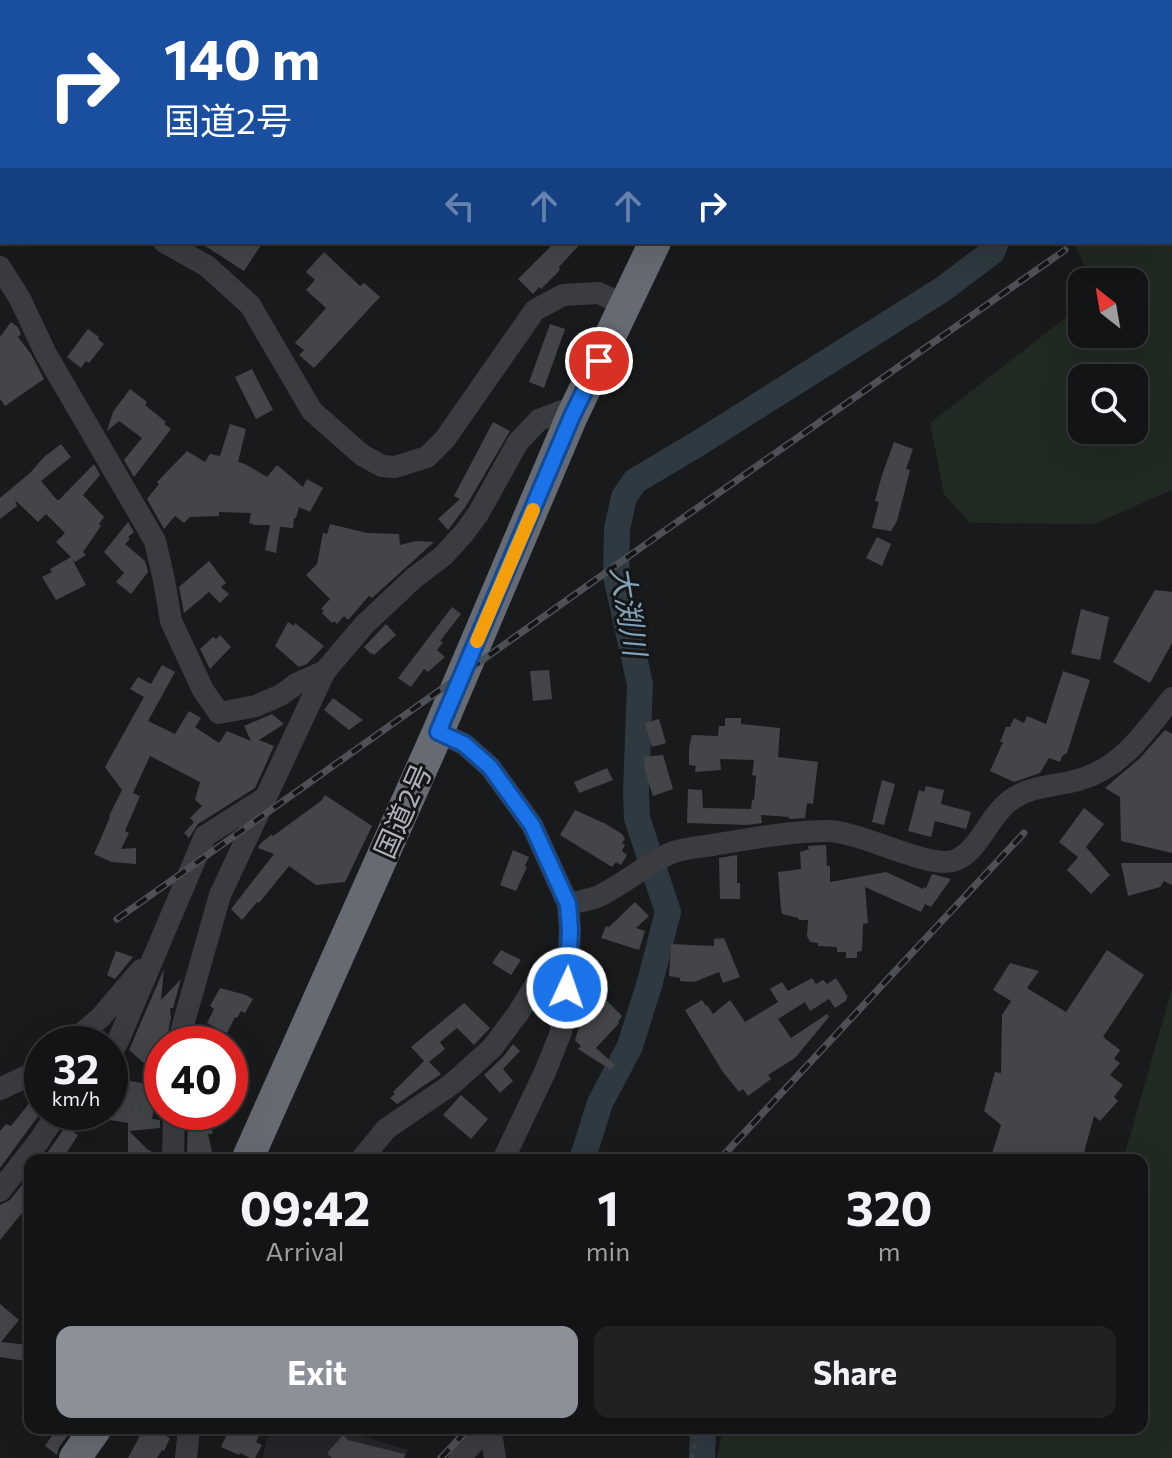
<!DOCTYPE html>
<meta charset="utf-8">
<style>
:root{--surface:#131415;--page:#202122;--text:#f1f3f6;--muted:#9d9ea0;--line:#323334;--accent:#8c9099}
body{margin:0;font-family:Commissioner,"Noto Sans JP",sans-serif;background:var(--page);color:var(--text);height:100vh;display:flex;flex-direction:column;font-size:30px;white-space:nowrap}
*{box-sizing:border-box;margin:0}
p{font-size:26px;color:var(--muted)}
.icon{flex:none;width:44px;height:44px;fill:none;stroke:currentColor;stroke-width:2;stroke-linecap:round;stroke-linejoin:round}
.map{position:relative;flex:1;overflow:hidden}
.side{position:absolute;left:24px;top:1154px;width:1124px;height:280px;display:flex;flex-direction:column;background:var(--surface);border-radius:16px;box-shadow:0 8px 32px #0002,0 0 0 2px var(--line)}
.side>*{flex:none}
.banner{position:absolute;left:0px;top:0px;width:1172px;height:244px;box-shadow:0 8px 32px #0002,0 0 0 2px var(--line);background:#1a4fa0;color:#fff;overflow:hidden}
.needle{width:52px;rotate:329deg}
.tools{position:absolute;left:1068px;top:268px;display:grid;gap:16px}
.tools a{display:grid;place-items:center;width:80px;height:80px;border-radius:16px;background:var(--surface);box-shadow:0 8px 32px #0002,0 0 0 2px var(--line);font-size:40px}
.speed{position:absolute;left:24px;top:1026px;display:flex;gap:16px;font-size:40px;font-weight:700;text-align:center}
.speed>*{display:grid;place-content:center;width:104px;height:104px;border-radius:50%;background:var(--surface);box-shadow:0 8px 32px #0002,0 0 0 2px var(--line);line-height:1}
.speed small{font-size:20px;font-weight:400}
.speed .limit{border:12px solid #d22;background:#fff;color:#111}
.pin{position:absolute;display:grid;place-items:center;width:68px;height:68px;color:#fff;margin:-34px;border:4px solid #fff;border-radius:50%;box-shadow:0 2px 8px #0007}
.me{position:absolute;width:88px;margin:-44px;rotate:3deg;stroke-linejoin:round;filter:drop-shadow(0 0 6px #0008)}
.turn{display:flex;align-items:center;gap:28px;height:168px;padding:0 32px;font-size:36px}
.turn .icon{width:104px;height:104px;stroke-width:2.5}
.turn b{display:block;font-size:56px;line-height:68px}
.lanes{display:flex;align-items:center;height:76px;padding:0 32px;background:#0003;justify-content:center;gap:40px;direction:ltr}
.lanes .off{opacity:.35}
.eta{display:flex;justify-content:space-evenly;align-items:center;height:136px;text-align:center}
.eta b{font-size:48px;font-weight:700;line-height:56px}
.primary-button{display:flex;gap:16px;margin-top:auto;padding:16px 32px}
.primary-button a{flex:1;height:92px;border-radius:16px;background:var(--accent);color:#fff;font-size:32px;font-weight:700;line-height:92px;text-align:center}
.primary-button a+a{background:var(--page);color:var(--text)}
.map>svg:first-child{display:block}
.built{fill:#252629}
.green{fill:#212a22;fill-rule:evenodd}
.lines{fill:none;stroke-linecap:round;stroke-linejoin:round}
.river{stroke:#2f3941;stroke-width:26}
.building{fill:#434549}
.path{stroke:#404348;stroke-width:3;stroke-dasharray:4 6;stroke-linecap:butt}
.minor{stroke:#3a3c41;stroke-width:22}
.highway{stroke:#666a72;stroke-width:32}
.rail-casing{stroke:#4d5056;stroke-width:7}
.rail{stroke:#141517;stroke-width:4;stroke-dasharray:12;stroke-linecap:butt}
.route-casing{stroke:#114b97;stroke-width:20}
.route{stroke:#1a73e8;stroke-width:14}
.slow{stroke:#f59e0b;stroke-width:14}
.labels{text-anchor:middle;stroke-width:6;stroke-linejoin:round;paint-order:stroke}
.street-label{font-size:28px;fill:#acb1bc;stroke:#141517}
.water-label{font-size:30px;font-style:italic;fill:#83a1b7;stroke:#141517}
</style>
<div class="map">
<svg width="1172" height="1458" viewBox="0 0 1172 1458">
<rect width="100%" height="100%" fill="#191a1c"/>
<polygon class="built" points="276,1428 335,1428 408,1450 405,1458 263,1458 266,1441 273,1429"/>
<g class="green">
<path d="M1172,51V490L1094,524L970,523L944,494L930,423L1082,305V334H1134V282H1092L1074,242H1170V52ZM1082,378H1134V430H1082Z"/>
<polygon points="1172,988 1172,1458 717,1458 723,1428 1142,1428 1142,1160 1123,1160"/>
</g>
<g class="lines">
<g class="river">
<polyline points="1170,33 1172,32"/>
<polyline points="582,1160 600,1103 630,1046 650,982 668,912 637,818 636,792 640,684 616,576 617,529 624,497 635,481 699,443 943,289 992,252 996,242"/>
<polyline points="702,1458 703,1428"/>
</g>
</g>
<g class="building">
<polygon points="199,242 263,242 244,271"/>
<polygon points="555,242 582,242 559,267 560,269 558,272 541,289 539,287 533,294 518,279"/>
<polygon points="324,252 360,286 364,283 380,297 314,368 299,355 304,350 295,343 326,308 306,290 315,280 306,272"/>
<polygon points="11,322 18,327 21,334 18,337 31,354 44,379 5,406 0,399 0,337"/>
<polygon points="550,324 565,329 544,388 529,382"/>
<polygon points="88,329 99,337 98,339 104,344 89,363 86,361 81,368 67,357"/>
<polygon points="252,369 273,410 256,419 235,377"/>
<polygon points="130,389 147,402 145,405 166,422 164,424 171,429 134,477 124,460 142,438 119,421 107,431 113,412"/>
<polygon points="493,422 510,431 466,506 448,530 438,519 460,499 454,496"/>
<polygon points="230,424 246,429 238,462 245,464 267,477 277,465 303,487 307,479 323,488 310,512 299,507 296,518 294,518 293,528 280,527 276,553 265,550 270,525 253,525 253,524 249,523 251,513 219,512 219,516 190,517 184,523 175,516 164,529 147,499 159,484 157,482 187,451 205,462 210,454 220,456"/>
<polygon points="894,442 913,449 906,469 910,470 897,521 891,531 872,528 879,502 875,501 882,475"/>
<polygon points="61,444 71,457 41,481 57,500 59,500 94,464 100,475 83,495 104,517 99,524 101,526 83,552 86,555 75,562 72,559 86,585 56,600 42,577 52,572 50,569 71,557 56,542 65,533 46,514 38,522 15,500 17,506 0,519 0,498 30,473 44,457"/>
<polygon points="128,522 134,532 128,537 130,539 125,544 145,561 148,572 131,594 116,582 124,573 104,552"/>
<polygon points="330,524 367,533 399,534 400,545 416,541 434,542 372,598 369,596 348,620 344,616 337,624 334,621 332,623 322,613 324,611 321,609 330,599 306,575 317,564 323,533 327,534"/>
<polygon points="877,537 891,544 882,566 866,558"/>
<polygon points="209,561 226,583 221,587 229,594 220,603 209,592 184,613 179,587"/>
<polygon points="1155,590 1172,592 1172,643 1150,683 1113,662"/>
<polygon points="452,607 461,614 440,641 443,642 437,650 445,657 428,672 424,669 411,687 398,678"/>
<polygon points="1081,609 1109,617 1100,660 1071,654"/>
<polygon points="288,622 294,626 295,623 324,646 307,664 299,667 275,646"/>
<polygon points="386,624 396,635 374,655 372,653 371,654 364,647"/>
<polygon points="220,635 231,647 210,669 200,649 213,637 216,639"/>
<polygon points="162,665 175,672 148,721 175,734 189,711 201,718 195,727 219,743 227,731 251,741 244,726 272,714 284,724 259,740 274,746 255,788 198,824 189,838 184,833 194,822 190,818 202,806 195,800 200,782 150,756 133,793 140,796 125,831 129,833 121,849 136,848 136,864 111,862 94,854 110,817 109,816 122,790 105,767 144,697 130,689 138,677 151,684"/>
<polygon points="549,670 552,699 533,701 530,671"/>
<polygon points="1063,671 1090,680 1067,753 1062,756 1060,762 1049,758 1040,773 1014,782 990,771 1003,742 1000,742 1006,727 1010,727 1014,718 1024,723 1027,716 1046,724"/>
<polygon points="333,698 363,720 349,730 324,710"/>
<polygon points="725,718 741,718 741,724 780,728 778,757 818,762 813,804 807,803 805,818 789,819 789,817 761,815 762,823 748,825 687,823 688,789 702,790 703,808 751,809 752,800 754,800 756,776 752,775 754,760 720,759 721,770 695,772 696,766 689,765 689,748 692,735 718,736 719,726 725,726"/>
<polygon points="659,719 666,743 652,747 645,723"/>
<polygon points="1165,730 1172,734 1172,853 1121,841 1120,797 1105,788 1140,758"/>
<polygon points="663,755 673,789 653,796 645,771 644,757"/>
<polygon points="607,768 613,780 579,793 574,782"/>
<polygon points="882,780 895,784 884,825 872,822"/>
<polygon points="926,786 944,790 941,804 971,812 966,829 935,821 931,837 908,831 919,790 924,792"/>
<polygon points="325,795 372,826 345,882 316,885 289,866 259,903 257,902 242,920 231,909 274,854 258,848 260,844 271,835 273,836 321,801"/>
<polygon points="1084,808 1104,824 1086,847 1110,875 1091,894 1067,870 1078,857 1059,842"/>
<polygon points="575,810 606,824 622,834 625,839 622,843 625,845 622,851 627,855 621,865 616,862 612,867 560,835"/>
<polygon points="826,845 827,866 830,866 830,882 886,872 923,889 924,887 926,888 932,874 951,879 931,907 925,904 921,912 865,887 868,923 863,924 862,951 857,952 857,958 846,958 846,952 837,952 837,947 818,946 818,943 810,942 807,936 808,920 799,920 798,918 782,914 781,909 778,872 801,869 800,852 809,849 808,846"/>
<polygon points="513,850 529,857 525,866 527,867 516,891 500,885"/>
<polygon points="737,855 737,883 740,883 740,899 720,899 719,858"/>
<polygon points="1121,863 1172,863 1172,885 1164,881 1160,887 1128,896"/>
<polygon points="635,902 649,916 636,928 645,931 639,950 601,938 606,926 609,927"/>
<polygon points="724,938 740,977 723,983 719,972 694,982 680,981 680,978 669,976 671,944 714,946 714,939"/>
<polygon points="501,950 521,960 511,975 492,963"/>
<polygon points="1107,950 1144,975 1103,1037 1120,1050 1114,1059 1120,1063 1110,1075 1123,1085 1114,1097 1118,1101 1100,1121 1094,1116 1082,1160 990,1160 1001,1125 984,1111 995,1072 1001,1073 1002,1015 1011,1001 993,990 1010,963 1039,971 1027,988 1066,1012"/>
<polygon points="116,951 133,957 115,979 107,975"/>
<polygon points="164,969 161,1000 181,979 173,1008 170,1008 171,1017 166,1044 162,1044 162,1066 153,1071 129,1050"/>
<polygon points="812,978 816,984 823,980 827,984 836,978 848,997 846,998 847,1000 835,1008 829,999 810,1011 805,1002 778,1019 791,1038 827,1014 829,1017 795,1058 768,1075 771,1079 748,1096 743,1089 739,1092 723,1072 685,1010 702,1000 706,1006 707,1005 713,1014 730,1000 745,1022 778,1002 770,989 782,982 788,991"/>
<polygon points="220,988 246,995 253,999 245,1013 241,1011 237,1018 235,1017 227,1033 207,1023 214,1009 210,1006"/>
<polygon points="605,999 622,1016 618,1022 619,1023 596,1048 615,1065 611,1070 578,1049 581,1046 575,1040 578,1030 581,1026 580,1025"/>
<polygon points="464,1003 490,1028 474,1045 457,1028 440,1042 445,1049 429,1062 441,1074 397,1104 390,1098 395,1094 393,1092 424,1061 411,1047"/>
<polygon points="513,1044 520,1051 503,1069 513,1081 500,1093 484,1075 503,1057"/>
<polygon points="125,1080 152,1085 150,1097 153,1097 152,1102 155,1102 152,1119 160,1120 160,1128 129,1131 147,1149 159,1156 159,1160 128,1160 128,1123 110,1120 110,1091 122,1094"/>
<polygon points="461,1095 488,1119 471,1139 443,1115"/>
<polygon points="31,1101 42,1111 0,1168 0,1131 6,1124 11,1126"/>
<polygon points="72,1112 84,1112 72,1131 78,1135 62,1160 51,1160 45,1156 70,1120"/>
<polygon points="188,1120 213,1131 212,1134 208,1134 214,1160 190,1160 187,1153"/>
<polygon points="27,1179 30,1182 30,1203 0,1240 0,1205 10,1200"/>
<polygon points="0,1304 19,1320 1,1342 29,1345 26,1361 0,1357"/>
<polygon points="57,1428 73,1428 59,1447 57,1455 45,1446"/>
<polygon points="144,1428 148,1428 170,1438 164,1451 162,1450 157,1458 128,1458"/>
<polygon points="230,1428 263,1428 256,1442 262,1445 255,1458 250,1458 240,1453 239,1455 221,1447"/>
<polygon points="343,1435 348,1440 405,1454 404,1458 332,1458 327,1453"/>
</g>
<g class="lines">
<polyline class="path" points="692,1458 696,1441 695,1428"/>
<g class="minor">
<polyline points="32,0 34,2"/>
<polyline points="540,0 542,2"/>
<polyline points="351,2 353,0"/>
<polyline points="606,2 608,0"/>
<polyline points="0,57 2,59"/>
<polyline points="164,242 207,266 250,305 312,411 362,455 382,466 395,467 427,457 445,439 535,310 563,295 599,293 625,306"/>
<polyline points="0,267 20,299 46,354 155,541 164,580 171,621 203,690 219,713 256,706 281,695 296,684 325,671"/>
<polyline points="438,732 464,744 490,767 532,825 568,904 570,930 567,988 561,1032 545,1072 503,1160"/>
<path d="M568,904C580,901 593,900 603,894C626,882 647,864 671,853C684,848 699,847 713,845C749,839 791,831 827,831C861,831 931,871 956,860C982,849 990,809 1019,795C1037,785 1058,786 1078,780C1122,768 1144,733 1172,698"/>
<polyline points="70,1044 101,1017 141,970"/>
<polyline points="180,1044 181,1032 220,895 325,671 365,624 414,578 443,556 464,533 478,514 518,442 539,420 562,411 572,416"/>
<polyline points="110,1055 118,1041 205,836 265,798"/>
<polyline points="0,1089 42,1069"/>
<polyline points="173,1160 174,1112"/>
<polyline points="361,1160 386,1129 452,1084 492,1048 519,1012 546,967 557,959 569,955"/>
<polyline points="0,1191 38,1142 58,1112"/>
<polyline points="186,1458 189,1428"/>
<polyline points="459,1458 481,1435 492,1439 495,1458"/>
</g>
<g class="highway">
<polyline points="765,2 766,0"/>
<polyline points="247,1160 438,732 572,416 655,242"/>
<polyline points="75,1458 96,1428"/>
</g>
<g class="rail-casing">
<g id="rail">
<polyline points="117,919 663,532 1065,250"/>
<polyline points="719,1160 1024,833"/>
<polyline points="441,1458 469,1428"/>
</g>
</g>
<use href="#rail" class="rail"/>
</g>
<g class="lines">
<g class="route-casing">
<polyline id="route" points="567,988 570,930 568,904 532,825 490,767 464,744 438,732 572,416 599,361"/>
</g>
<use href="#route" class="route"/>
<polyline class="slow" points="477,641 533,510"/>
</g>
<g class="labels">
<g class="street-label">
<text transform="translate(403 811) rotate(-66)" y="10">国道2号</text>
</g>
<g class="water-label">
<text transform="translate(628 611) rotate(81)" y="10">大渕川</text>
</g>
</g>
</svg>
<div class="tools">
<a><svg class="needle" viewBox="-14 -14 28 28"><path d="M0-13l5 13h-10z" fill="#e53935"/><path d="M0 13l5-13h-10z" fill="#9d9ea0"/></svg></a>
<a><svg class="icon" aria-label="search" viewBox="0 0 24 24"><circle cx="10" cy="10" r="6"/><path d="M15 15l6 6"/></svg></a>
</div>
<div class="speed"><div>32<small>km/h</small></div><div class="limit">40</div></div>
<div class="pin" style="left:599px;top:361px;background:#d93025"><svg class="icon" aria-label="arrive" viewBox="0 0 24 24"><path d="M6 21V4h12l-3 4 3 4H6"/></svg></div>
<svg class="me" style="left:567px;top:988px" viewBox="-20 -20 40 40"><circle r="17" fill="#1a73e8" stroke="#fff" stroke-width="3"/><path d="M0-11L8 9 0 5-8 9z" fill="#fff"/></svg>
<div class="banner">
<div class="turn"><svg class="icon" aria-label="right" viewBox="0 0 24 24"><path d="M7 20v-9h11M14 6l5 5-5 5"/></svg><div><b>140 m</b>国道2号</div></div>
<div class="lanes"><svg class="icon off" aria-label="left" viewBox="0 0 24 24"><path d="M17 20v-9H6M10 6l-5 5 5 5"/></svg><svg class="icon off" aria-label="ahead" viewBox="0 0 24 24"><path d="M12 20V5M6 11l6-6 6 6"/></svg><svg class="icon off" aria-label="ahead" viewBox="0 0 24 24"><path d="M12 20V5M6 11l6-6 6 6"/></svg><svg class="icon" aria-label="right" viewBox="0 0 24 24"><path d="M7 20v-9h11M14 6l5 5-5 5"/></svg></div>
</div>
<section class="side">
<div class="eta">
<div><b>09:42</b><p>Arrival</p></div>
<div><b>1</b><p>min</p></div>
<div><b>320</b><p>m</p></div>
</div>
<div class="primary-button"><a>Exit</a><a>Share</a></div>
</section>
</div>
